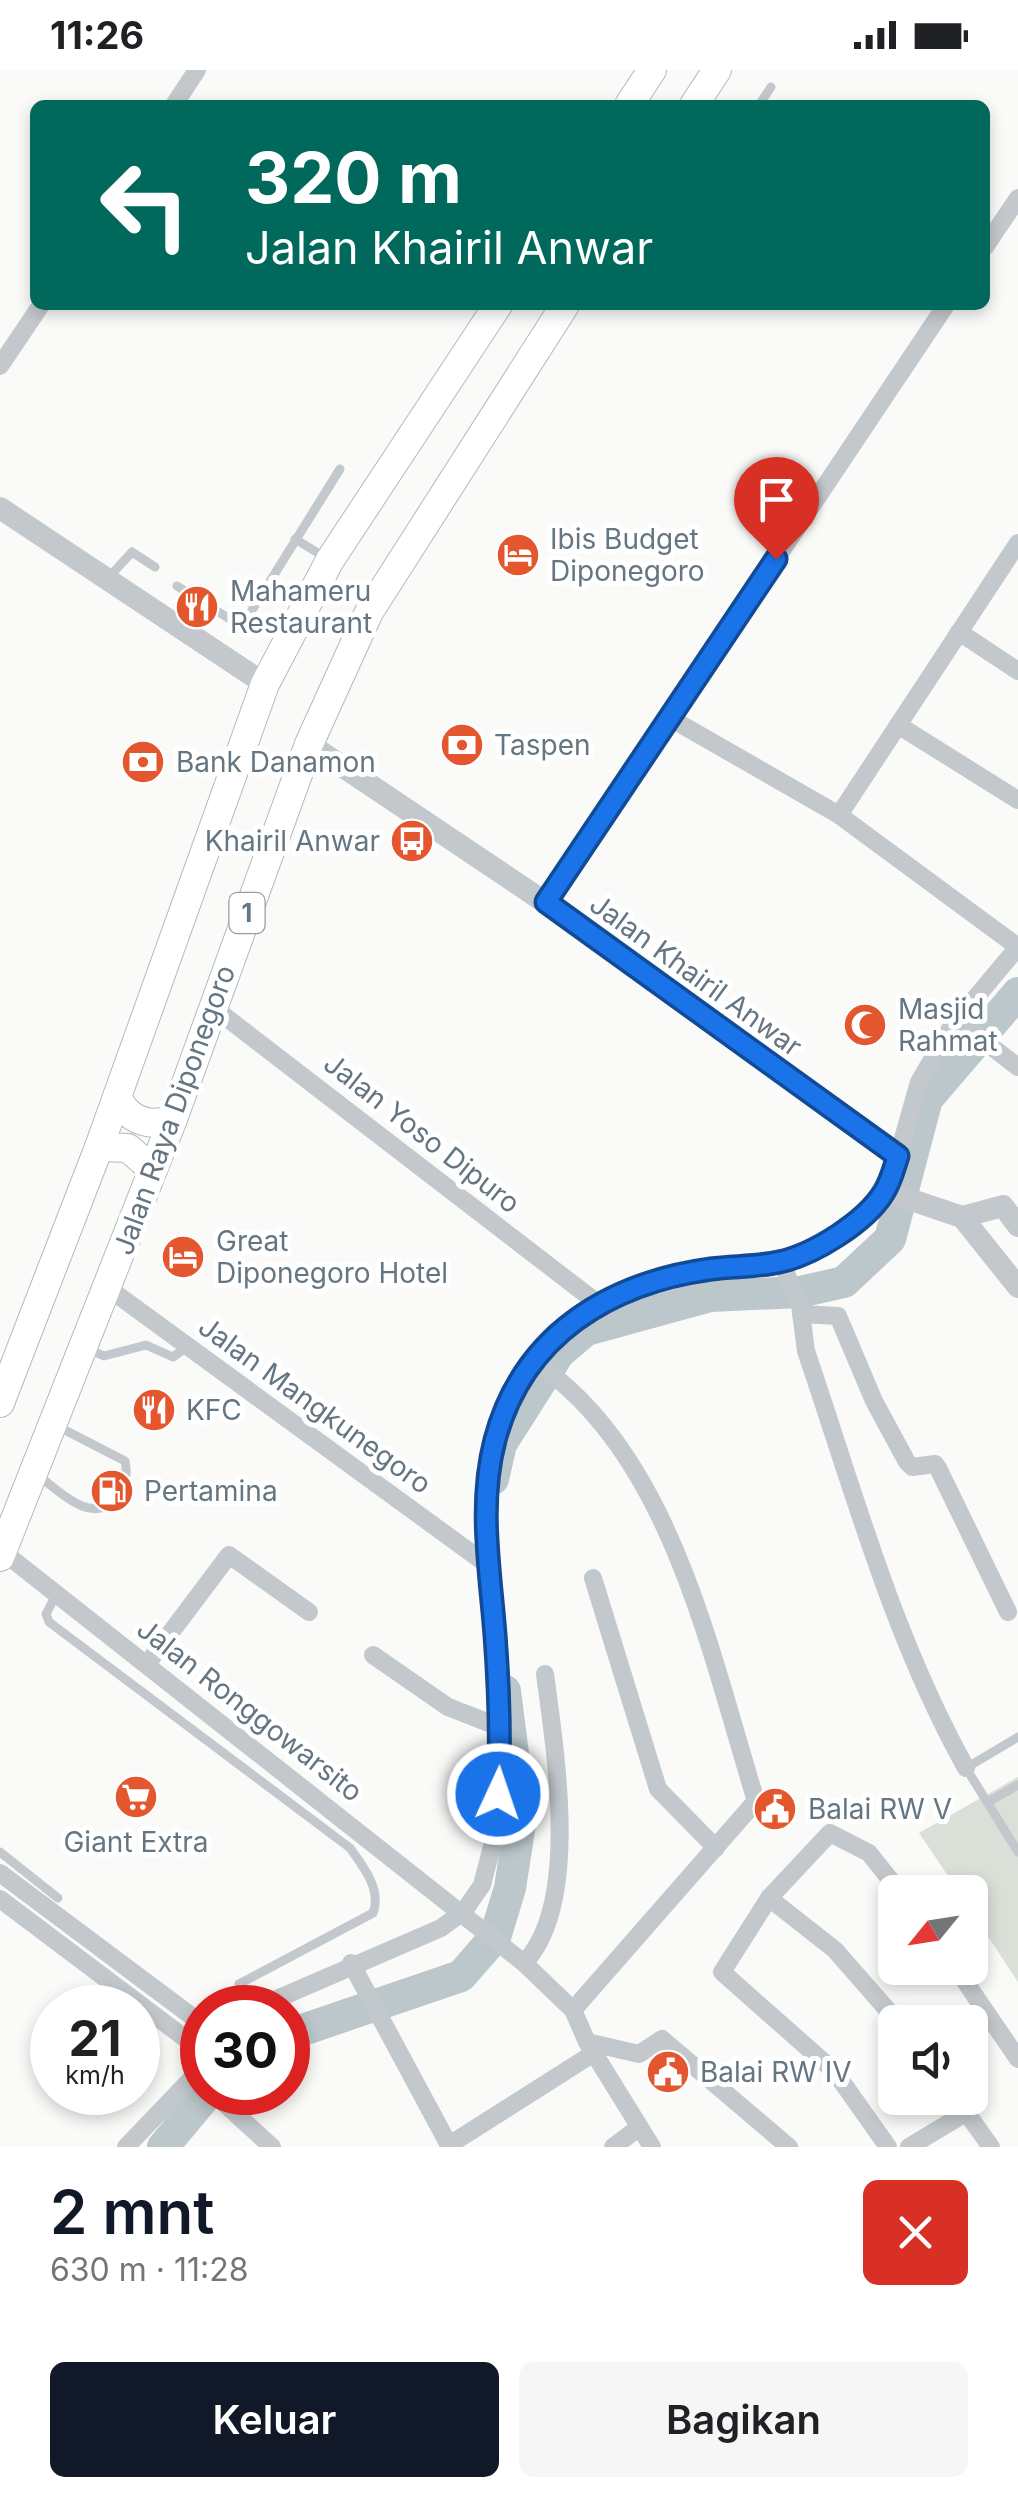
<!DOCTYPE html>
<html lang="id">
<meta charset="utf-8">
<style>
:root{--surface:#fff;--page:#f6f6f6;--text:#202124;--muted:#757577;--accent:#111827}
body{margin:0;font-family:Inter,sans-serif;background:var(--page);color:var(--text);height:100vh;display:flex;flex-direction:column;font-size:38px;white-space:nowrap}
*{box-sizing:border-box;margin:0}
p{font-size:32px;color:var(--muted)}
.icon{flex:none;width:55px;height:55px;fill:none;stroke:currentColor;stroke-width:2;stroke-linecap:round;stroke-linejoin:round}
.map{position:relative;height:2077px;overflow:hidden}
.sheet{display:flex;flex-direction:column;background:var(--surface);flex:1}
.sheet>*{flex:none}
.banner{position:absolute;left:30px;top:30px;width:960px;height:210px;border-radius:15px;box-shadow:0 5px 15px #0003;background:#00695c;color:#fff;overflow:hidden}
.needle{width:65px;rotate:240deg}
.tools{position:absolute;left:878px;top:1805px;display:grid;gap:20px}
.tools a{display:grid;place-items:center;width:110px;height:110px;border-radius:15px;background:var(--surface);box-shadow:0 5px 15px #0003;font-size:50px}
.speed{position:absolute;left:30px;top:1915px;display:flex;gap:20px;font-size:50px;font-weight:700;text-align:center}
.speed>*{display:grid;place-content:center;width:130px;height:130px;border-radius:50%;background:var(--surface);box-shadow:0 5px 15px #0003;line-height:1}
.speed small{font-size:25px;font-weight:400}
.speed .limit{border:15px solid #d22;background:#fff;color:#111}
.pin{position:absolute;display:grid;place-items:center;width:85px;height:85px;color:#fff;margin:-102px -42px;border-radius:50% 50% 50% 0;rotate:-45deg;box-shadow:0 0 10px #0007}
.pin .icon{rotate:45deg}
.me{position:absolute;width:110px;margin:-55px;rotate:3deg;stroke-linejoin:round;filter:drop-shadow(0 0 8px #0008)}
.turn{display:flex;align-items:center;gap:35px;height:210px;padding:0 50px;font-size:45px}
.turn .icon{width:130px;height:130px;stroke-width:2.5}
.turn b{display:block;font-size:70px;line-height:85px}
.round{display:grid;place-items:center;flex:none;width:105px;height:105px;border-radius:15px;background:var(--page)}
.summary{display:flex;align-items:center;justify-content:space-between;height:170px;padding:0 50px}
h1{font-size:60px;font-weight:600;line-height:75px;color:var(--accent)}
.primary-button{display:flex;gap:20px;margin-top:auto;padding:20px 50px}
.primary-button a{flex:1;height:115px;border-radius:15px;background:var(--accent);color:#fff;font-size:40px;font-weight:600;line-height:115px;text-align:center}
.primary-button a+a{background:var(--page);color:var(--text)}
.status{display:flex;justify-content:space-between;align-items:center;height:70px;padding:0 50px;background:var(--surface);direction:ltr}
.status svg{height:28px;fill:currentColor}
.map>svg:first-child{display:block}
.green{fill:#dadfd7}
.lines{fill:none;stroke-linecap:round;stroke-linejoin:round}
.river{stroke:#bbc7cb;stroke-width:32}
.trunk-casing{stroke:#b4b9bd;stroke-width:30}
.service{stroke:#c3c8cc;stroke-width:9}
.minor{stroke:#c3c8cc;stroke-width:18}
.tertiary{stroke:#c3c8cc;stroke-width:22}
.trunk{stroke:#fff;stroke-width:28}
.route-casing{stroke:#114b97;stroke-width:25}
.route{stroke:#1a73e8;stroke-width:18}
.labels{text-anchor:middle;stroke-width:10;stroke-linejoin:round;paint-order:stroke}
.shield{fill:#fff;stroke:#939fa8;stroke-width:2.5}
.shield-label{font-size:25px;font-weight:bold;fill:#657683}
.poi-label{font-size:28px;fill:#657683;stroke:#fff;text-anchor:start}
.street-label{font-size:28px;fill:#657683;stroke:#fff}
</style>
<div class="status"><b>11:26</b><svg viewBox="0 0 49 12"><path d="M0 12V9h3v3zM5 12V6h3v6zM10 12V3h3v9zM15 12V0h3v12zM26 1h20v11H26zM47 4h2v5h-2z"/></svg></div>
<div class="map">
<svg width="1018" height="2077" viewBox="0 0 1018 2077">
<rect width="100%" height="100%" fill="#fafaf8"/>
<polygon class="green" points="1018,1707 1018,1912 970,1839 970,1822 959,1822 919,1763"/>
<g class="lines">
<g class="river">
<polyline points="493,1409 501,1374 559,1283 586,1260 710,1226 800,1222 844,1212 890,1169 927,1029 1018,923"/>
<polyline points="288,1965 461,1906 495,1867 510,1818 521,1747 505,1621"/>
<polyline points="163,2077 209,2022"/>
</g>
<g class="trunk-casing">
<g id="trunk">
<polyline points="629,35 652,0"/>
<polyline points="694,35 717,0"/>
<path d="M117,1027C128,1050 149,1058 173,1049"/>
<polyline points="99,1077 128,1078 152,1099"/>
<polyline points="0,1333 99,1077 265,614 330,490 498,235"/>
<polyline points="0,1487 173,1049 309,674 369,542 565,235"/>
</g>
</g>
<g class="service">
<polyline points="759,35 771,17"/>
<polyline points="295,469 328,489"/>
<polyline points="110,506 132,482 155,497"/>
<polyline points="177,516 233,551 244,553 340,399"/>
<polyline points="86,1278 104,1286 146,1275 173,1287 188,1276"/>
<path d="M36,1404C50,1414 66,1430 82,1436C112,1448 131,1417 125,1391L55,1355"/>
<path d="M56,1525L46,1544L49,1552L350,1778C363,1796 382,1820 373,1843L239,1914"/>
<polyline points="1018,1667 966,1698 1018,1782"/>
<polyline points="988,1732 1018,1715"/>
<polyline points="0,1782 58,1828"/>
</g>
<g class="minor">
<polyline points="174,35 197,0"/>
<polyline points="985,177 1018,128"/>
<polyline points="0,296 41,235"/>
<polyline points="959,562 1018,601"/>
<polyline points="670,648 839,745 1018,877"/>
<polyline points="898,655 1018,730"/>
<polyline points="839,745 1018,473"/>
<polyline points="546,833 946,235"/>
<polyline points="214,938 596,1232"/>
<polyline points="957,950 1018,997"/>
<polyline points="898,1086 919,1012 951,957 1018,877"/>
<path d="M781,1192L800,1235L806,1281C854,1422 893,1567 966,1698"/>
<polyline points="108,1218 489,1496"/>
<polyline points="801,1244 838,1246 874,1331 907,1392 912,1397 935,1394 938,1398 1008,1542"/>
<path d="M533,1291C670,1380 710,1583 756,1731L573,1940"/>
<polyline points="2,1481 524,1893 573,1940 587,1972 652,2077"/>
<polyline points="593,1508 658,1719 716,1778"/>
<polyline points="373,1585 448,1637 502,1658"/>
<polyline points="147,1594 229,1485 309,1542"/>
<polyline points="0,1803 202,1954"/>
<polyline points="769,1828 835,1880 898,1952"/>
<polyline points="0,1829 202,1981"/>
<polyline points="351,1893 450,2077"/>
<path d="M524,1893C581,1834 555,1681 545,1604"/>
<polyline points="956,1898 1018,1989"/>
<polyline points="256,1938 441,1858 464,1841 482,1815 497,1757 502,1658 485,1449 486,1410 496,1365 516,1317 554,1263 596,1232 658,1208 781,1192 821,1173 868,1141 885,1121"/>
<polyline points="587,1972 639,1984 662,1969 789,2077"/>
<polyline points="212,2022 272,2077"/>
<polyline points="956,2028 991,2077"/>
<polyline points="449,2075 594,1983"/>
<polyline points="126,2077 194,2006 202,1989"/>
<polyline points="613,2077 637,2059"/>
<polyline points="888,2077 835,2002 722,1902 769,1828 830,1763 869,1783 900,1822"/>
<polyline points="909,2077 967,2042"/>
</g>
<g class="tertiary">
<polyline points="0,438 265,614"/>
<polyline points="309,674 546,833 898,1086 885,1121 962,1147 1018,1217"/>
<polyline points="962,1147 1003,1136 1018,1156"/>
</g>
<use href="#trunk" class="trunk"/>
</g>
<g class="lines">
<g class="route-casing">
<path id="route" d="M498,1724C501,1670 499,1618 495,1565C490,1499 478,1435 495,1370C523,1265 609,1213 711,1199C733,1196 757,1197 779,1192C813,1185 866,1152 884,1122C891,1111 894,1098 898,1086L546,832L776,489"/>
</g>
<use href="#route" class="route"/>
</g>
<defs>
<g id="hotel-disc" transform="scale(2.25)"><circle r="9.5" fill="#e4572e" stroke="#fff"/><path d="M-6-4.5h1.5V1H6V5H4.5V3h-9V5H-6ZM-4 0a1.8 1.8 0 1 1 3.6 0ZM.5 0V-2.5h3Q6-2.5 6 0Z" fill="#fff"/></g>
<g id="restaurant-disc" transform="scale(2.25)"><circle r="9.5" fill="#e4572e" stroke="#fff"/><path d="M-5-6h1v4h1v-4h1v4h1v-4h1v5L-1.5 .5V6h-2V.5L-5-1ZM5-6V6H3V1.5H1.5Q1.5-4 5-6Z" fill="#fff"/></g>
<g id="bank-disc" transform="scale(2.25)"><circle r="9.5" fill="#e4572e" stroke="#fff"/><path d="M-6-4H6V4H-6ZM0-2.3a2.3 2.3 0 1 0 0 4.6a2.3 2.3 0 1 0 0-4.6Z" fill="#fff"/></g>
<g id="bus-disc" transform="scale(2.25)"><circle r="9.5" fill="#e4572e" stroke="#fff"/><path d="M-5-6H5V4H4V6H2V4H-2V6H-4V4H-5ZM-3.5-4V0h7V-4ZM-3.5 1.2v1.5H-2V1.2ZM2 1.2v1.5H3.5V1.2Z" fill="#fff"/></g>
<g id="mosque-disc" transform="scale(2.25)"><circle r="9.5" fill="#e4572e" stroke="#fff"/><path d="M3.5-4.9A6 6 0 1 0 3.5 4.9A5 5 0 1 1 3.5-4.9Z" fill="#fff"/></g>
<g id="fuel-disc" transform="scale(2.25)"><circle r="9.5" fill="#e4572e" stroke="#fff"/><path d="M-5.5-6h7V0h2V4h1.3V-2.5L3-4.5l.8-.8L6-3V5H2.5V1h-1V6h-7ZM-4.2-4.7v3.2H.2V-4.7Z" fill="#fff"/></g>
<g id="supermarket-disc" transform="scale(2.25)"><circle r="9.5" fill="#e4572e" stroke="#fff"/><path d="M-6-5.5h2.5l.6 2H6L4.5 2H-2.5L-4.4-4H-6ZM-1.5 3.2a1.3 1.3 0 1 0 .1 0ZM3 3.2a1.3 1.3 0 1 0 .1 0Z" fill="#fff"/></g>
<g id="civic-disc" transform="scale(2.25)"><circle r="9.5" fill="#e4572e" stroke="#fff"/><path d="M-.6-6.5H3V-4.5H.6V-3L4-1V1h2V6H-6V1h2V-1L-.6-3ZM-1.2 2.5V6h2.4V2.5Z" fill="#fff"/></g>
</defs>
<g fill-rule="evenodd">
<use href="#hotel-disc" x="518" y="485"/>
<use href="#restaurant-disc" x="197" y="537"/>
<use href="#bank-disc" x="462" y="675"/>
<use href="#bank-disc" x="143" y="692"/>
<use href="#bus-disc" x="412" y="771"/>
<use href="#mosque-disc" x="865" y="955"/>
<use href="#hotel-disc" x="183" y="1187"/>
<use href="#restaurant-disc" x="154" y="1340"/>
<use href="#fuel-disc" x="112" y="1421"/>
<use href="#supermarket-disc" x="136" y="1727"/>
<use href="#civic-disc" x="775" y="1739"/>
<use href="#civic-disc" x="668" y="2002"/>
</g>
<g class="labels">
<rect class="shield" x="229.5" y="823" width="35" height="40" rx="8"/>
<g class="shield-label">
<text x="247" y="852">1</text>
</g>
<g class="poi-label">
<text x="550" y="479">Ibis Budget<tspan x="550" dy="32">Diponegoro</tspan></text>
<text x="230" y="531">Mahameru<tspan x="230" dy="32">Restaurant</tspan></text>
<text x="494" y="685">Taspen</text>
<text x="176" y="702">Bank Danamon</text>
<text x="380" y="781" text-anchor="end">Khairil Anwar</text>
<text x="898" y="949">Masjid<tspan x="898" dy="32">Rahmat</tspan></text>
<text x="216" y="1181">Great<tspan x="216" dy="32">Diponegoro Hotel</tspan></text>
<text x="186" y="1350">KFC</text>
<text x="144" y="1431">Pertamina</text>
<text x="808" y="1749">Balai RW V</text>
<text x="136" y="1782" text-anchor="middle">Giant Extra</text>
<text x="700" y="2012">Balai RW IV</text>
</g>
<g class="street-label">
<text transform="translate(696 905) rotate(36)" y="10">Jalan Khairil Anwar</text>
<text transform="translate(174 1040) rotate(-70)" y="10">Jalan Raya Diponegoro</text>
<text transform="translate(422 1063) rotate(38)" y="10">Jalan Yoso Dipuro</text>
<text transform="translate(315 1335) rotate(36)" y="10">Jalan Mangkunegoro</text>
<text transform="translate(250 1640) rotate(38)" y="10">Jalan Ronggowarsito</text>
</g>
</g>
</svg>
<div class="tools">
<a><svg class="needle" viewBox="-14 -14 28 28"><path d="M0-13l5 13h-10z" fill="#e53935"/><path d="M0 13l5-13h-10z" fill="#757577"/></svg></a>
<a><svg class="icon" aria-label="sound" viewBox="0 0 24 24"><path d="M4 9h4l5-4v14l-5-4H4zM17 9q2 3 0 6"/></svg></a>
</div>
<div class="speed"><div>21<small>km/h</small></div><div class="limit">30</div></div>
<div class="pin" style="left:776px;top:489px;background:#d93025"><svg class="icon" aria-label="arrive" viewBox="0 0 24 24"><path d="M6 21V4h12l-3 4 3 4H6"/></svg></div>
<svg class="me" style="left:498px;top:1724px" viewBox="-20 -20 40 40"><circle r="17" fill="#1a73e8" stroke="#fff" stroke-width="3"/><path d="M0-11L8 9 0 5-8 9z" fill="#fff"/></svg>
<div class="banner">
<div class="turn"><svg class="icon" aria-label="left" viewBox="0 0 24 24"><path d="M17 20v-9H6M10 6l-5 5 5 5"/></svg><div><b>320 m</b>Jalan Khairil Anwar</div></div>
</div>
</div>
<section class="sheet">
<div class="summary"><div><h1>2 mnt</h1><p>630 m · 11:28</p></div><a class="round" style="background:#d93025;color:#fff"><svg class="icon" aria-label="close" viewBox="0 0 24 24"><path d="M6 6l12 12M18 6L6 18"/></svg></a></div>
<div class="primary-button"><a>Keluar</a><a>Bagikan</a></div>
</section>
